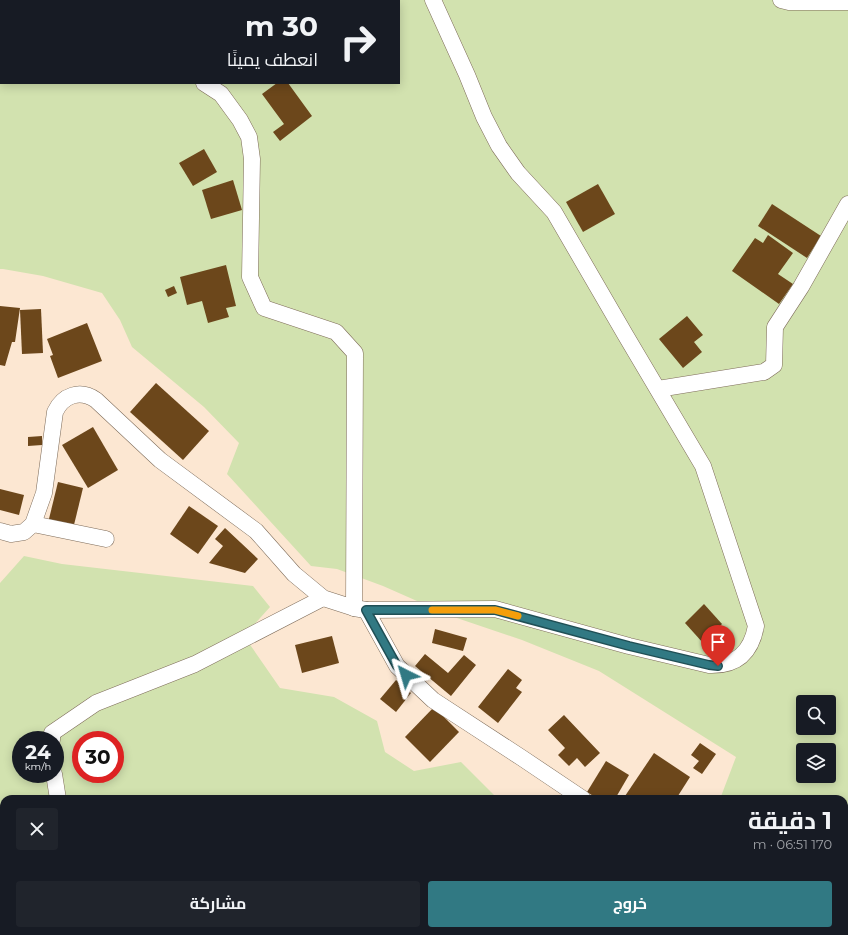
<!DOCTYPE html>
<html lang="ar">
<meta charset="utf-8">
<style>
:root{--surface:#171b24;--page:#20242c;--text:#f1f3f6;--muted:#9ea1a6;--accent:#317983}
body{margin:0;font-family:Montserrat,Cairo,sans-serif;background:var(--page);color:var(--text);direction:rtl;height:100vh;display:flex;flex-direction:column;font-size:15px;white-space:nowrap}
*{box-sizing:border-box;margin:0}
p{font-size:13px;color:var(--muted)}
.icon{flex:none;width:22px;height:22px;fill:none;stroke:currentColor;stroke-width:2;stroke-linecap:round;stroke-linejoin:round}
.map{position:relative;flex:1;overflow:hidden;direction:ltr}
.details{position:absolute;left:0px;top:795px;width:848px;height:140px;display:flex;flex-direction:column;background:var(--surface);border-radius:12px 12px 0 0;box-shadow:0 2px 10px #0003;direction:rtl}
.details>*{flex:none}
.guide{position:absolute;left:0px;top:0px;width:400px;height:84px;box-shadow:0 2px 10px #0003;direction:rtl;background:#171b24;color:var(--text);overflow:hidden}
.controls{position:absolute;left:796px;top:695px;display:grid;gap:8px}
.controls a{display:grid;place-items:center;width:40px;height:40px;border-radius:4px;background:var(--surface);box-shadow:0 2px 10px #0003;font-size:20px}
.speed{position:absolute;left:12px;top:731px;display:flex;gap:8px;font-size:20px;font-weight:700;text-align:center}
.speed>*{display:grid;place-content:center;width:52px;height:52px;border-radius:50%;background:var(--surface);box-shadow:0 2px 10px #0003;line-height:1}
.speed small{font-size:10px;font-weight:400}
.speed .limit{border:6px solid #d22;background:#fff;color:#111}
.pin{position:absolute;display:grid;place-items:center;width:34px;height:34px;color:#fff;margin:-41px -17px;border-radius:50% 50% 50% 0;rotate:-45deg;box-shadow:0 0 4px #0007}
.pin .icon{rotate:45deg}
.me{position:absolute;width:44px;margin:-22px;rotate:320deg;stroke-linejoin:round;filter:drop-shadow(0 0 3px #0008)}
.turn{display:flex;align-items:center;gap:14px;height:84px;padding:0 16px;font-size:18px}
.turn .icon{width:52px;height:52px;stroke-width:2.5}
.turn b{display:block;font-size:28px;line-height:34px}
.round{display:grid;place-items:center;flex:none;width:42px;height:42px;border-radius:4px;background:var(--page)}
.summary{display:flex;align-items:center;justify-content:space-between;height:68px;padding:0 16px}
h1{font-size:24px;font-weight:700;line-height:30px}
.cta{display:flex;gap:8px;margin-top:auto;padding:8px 16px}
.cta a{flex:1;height:46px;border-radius:4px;background:var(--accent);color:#fff;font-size:16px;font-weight:700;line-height:46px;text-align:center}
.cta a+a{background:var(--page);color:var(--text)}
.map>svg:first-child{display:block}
.green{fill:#d2e2af;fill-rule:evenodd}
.building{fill:#6c471b}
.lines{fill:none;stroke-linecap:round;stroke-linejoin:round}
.street-casing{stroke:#7e6c5a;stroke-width:17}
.street{stroke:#fff;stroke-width:16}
.route-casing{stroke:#204f55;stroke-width:10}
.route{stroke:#317983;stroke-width:7}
.slow{stroke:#f59e0b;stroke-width:7}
</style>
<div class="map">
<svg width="848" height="935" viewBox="0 0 848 935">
<rect width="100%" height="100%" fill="#fce7d2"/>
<path class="green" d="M0,0H848V935H0V583L24,556L62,564L253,586L270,607L244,636L280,688L334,697L377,721L385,752L414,771L461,762L498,799H4V931H844V799H720L736,757L599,671L522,640L451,616L383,586L337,569L311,566L227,474L239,443L204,407L132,347L120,320L102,293L43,276L3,269H0ZM1,1H399V83H1ZM803,702H829V728H803ZM21,740H55V774H21ZM81,740H115V774H81ZM803,750H829V776H803Z"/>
<g class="building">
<polygon points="277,83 288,83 312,116 280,141 273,132 284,124 262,94"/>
<polygon points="204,149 217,172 193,186 179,163"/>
<polygon points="233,180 242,210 211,219 202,190"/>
<polygon points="598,184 615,214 583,232 566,202"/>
<polygon points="772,204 821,236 807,258 758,226"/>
<polygon points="768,235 793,253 778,274 793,284 779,304 732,271 755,238 763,243"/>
<polygon points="226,265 236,306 226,308 229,317 208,323 202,301 187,305 180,277"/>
<polygon points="174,286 177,293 168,297 165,290"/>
<polygon points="0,306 20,308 15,342 12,342 5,366 0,365"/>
<polygon points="41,309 43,353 22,354 20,310"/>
<polygon points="687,316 703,335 694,342 702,352 683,368 659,339"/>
<polygon points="87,323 102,361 58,378 50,356 53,355 47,339"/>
<polygon points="156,383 209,431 183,460 130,412"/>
<polygon points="93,427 118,470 88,488 62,445"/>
<polygon points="42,436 42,445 28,446 28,437"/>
<polygon points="58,482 83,488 73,529 48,523"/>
<polygon points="0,489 24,495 19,515 0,510"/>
<polygon points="189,506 218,526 198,554 170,534"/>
<polygon points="225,528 258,559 245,573 209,563 223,546 215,539"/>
<polygon points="704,604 722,624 703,643 685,623"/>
<polygon points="435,629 467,638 463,651 432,643"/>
<polygon points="332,636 339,663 302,673 295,645"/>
<polygon points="425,654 448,673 464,655 476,665 451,696 415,666"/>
<polygon points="508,669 522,680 516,688 522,692 498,723 478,707"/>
<polygon points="396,680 411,693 396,712 380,699"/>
<polygon points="434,707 459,732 430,762 405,737"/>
<polygon points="564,715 600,753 585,767 577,758 569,766 558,755 565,748 548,730"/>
<polygon points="700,743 716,754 702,774 693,768 699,761 691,755"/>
<polygon points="654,753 690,777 676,799 623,799"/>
<polygon points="606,761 629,775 615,799 598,799 587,792"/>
<polygon points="0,820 4,821 4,849 0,848"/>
<polygon points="19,931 52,931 51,935 18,935"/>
</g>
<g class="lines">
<g class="street-casing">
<g id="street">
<polyline points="781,0 789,2 848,2"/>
<polyline points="231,1 235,0"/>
<polyline points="204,83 221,94 240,120 249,137 252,159 250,277 264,308 336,332 355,353 354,608"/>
<polyline points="658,389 764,372 774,365 775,327 801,287 848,204"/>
<polyline points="33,524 106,539"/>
<path d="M0,531L11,534L24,532L33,524L44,493L55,412C63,395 80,389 96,400L160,460L256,531L294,574L323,598L354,608L366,610L495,609L629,646L709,665C736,666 751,653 756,626L703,466L626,336L554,212L518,173L499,146L484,117L467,75L433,0"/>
<polyline points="366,610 397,666 433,700 522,758 583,799"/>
<polyline points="52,740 52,733 96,703 195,664 323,598"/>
<polyline points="54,774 58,799"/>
<polyline points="61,935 62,931"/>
</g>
</g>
<use href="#street" class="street"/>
</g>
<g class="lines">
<g class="route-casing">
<polyline id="route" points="406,675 397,666 366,610 495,610 629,646 709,665 718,666"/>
</g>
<use href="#route" class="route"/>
<polyline class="slow" points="432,610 495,610 518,616"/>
</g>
</svg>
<div class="controls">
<a><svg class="icon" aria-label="search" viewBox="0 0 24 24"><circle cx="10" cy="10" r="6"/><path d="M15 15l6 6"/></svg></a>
<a><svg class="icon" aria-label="layers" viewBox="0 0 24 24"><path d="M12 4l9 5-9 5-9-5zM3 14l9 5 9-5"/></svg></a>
</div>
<div class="speed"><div>24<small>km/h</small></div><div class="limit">30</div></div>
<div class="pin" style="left:718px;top:666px;background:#d93025"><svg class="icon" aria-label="arrive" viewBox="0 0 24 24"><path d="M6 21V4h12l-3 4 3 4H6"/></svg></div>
<svg class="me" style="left:406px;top:675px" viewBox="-20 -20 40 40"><path d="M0-17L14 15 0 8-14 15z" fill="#317983" stroke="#fff" stroke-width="4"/></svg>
<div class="guide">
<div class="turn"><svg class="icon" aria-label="right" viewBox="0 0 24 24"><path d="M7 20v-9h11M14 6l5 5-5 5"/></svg><div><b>30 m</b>انعطف يمينًا</div></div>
</div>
<section class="details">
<div class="summary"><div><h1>1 دقيقة</h1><p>170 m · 06:51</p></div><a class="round"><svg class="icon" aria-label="close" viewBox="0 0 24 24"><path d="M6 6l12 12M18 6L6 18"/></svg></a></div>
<div class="cta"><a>خروج</a><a>مشاركة</a></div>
</section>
</div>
